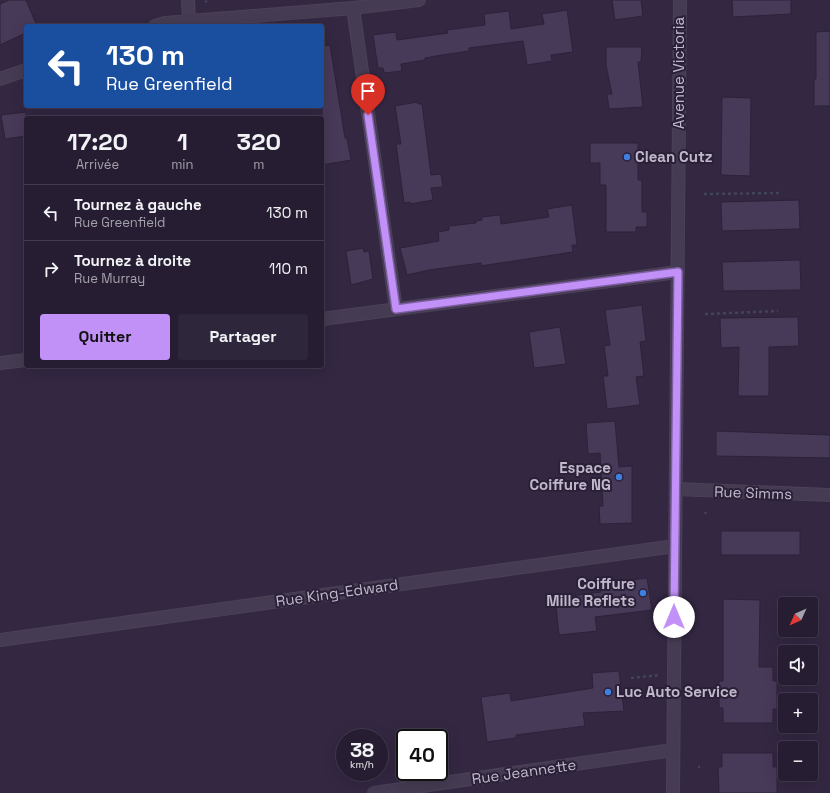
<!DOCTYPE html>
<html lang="fr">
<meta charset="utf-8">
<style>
:root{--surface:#261d32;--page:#2e263a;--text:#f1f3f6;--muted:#a4a2ac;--line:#423b4d;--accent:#c291f8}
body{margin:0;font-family:"Space Grotesk",sans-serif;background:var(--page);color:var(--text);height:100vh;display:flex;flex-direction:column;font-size:15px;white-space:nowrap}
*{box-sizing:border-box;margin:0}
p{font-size:13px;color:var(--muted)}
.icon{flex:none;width:22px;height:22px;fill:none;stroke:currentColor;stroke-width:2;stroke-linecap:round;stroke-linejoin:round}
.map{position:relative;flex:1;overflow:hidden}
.sheet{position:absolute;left:24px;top:116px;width:300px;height:252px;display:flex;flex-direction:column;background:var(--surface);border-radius:4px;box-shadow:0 4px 16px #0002,0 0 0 1px var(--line)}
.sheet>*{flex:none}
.banner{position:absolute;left:24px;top:24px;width:300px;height:84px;border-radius:4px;box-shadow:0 4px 16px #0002,0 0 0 1px var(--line);background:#1a4fa0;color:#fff;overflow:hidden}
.needle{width:26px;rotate:225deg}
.fabs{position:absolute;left:778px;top:597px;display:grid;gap:8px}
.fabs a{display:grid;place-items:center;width:40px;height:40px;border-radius:4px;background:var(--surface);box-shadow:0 4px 16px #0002,0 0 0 1px var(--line);font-size:20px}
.speed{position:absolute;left:336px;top:729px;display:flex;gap:8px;font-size:20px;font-weight:700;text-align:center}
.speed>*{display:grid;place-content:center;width:52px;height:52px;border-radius:50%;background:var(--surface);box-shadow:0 4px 16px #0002,0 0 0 1px var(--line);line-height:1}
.speed small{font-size:10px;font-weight:400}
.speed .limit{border:2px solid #111;border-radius:6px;background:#fff;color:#111}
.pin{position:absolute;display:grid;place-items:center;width:34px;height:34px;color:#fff;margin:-41px -17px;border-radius:50% 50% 50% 0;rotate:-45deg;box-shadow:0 0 4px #0007}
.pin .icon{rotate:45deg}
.me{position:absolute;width:44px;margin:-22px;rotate:0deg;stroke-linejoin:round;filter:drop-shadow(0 0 3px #0008)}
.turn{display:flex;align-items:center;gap:14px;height:84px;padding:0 16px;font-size:18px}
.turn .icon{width:52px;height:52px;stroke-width:2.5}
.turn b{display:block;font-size:28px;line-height:34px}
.eta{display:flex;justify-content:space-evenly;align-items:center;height:68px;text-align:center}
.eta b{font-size:24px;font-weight:700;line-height:28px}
.primary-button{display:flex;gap:8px;margin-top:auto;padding:8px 16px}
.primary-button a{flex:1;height:46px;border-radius:4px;background:var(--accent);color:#111;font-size:16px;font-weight:700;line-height:46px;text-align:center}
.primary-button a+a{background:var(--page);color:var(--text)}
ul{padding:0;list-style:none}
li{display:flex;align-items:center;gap:12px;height:56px;padding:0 16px;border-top:1px solid var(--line)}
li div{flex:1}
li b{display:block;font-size:15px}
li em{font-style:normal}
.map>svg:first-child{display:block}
.building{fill:#473958;stroke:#2c2239}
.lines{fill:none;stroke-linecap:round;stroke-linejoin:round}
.minor-casing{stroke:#4c4258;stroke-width:14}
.tertiary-casing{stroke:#4c4258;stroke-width:14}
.path{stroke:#42445b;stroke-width:2.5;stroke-dasharray:3 3;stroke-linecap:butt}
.minor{stroke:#453b52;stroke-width:12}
.tertiary{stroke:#453b52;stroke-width:12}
.route-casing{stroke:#7e5ea1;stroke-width:10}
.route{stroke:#c291f8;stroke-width:7}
.shop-dot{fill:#3f7fe0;stroke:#2a2037;stroke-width:1.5}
.labels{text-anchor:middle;stroke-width:4;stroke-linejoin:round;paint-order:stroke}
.street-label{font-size:15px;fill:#c2b8cc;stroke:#2a2037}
.poi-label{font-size:15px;font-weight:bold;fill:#c2b8cc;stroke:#2a2037;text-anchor:start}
</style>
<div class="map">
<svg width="830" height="793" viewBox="0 0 830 793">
<rect width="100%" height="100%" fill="#332742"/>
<g class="building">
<polygon points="9,0 26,0 37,26 26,26 26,33 0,45 0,4"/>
<polygon points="612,0 641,0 643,16 615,20"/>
<polygon points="732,0 791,0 791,14 733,17"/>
<polygon points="567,10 573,52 551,55 552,61 527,65 523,41 469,48 469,51 436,56 425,58 425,60 401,64 402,71 384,73 383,68 378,68 373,35 396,32 397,40 448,33 447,30 485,25 484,14 509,11 511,29 544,24 542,14"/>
<polygon points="830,31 830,106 814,106 814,79 816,79 816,32"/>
<polygon points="330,45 345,138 347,138 351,160 322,165 322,46"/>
<polygon points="606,47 642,47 641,62 638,62 643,107 609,109 607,94 612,94 606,65"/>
<polygon points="722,97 751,98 750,176 721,175"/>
<polygon points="417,102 418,104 422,104 431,175 441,174 443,187 431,188 433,200 411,204 410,202 404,203 396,144 401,144 395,106"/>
<polygon points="26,112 26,136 5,139 1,115"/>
<polygon points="590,143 638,143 638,180 642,180 642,212 647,212 647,227 636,227 636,232 606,232 606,185 600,185 600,163 590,163"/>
<polygon points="799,200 800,229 722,231 721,202"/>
<polygon points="572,205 577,245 572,245 573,252 481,266 481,263 429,270 407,275 400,248 439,241 438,232 449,230 449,226 476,223 476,221 482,220 482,217 500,215 501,224 549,217 547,209"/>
<polygon points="363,248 364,252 369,251 373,279 351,285 346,251"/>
<polygon points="800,260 801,290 723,291 722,262"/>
<polygon points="642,305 646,341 640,342 644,376 636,377 640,405 607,409 603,376 608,376 604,346 610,345 605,310"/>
<polygon points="798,317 799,346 769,347 769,396 738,396 739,347 721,348 720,318"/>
<polygon points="560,327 566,364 534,368 529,332"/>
<polygon points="615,421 619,467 632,466 632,523 600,524 599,506 603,506 600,453 588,454 586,423"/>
<polygon points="716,431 830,435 830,458 716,456"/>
<rect x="721" y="531" width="79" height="24"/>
<polygon points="647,578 652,610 595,617 597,631 559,635 555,598 601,592 600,584"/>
<polygon points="723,599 760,600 759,667 773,667 773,681 777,681 777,709 773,709 773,723 723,723 723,708 719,708 719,681 723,681"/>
<polygon points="619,671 624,711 583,713 585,726 516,735 516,738 487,742 481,697 510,693 511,701 593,688 592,673"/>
<polygon points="722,753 773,753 773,767 777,767 777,793 719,793 718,767 722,767"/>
</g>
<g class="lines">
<g class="minor-casing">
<g id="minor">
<polyline points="188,0 189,21"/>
<polyline points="353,8 396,309"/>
<polyline points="155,26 165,23 353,8 419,0"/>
<polyline points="0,79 26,70"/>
<polyline points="322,319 678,272"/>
<polyline points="0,363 26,360"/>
<polyline points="676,489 830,495"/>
<polyline points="0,640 675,546"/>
<polyline points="374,793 673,750"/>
</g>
</g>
<g class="tertiary-casing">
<polyline id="tertiary" points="673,793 680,0"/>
</g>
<g class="path">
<polyline points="205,2 207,1"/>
<polyline points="704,194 780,193"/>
<polyline points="705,314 778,311"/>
<polyline points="705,512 706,514"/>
<polyline points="631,678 660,675"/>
<polyline points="698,767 700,767"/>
</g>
<use href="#minor" class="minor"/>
<use href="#tertiary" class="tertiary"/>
</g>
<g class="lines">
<g class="route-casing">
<polyline id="route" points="368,115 396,309 678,272 674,617"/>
</g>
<use href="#route" class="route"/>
</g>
<g class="shop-dot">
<circle cx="627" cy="157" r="4"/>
<circle cx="619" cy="477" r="4"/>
<circle cx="643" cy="593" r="4"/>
<circle cx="608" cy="692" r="4"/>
</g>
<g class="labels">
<g class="street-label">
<text transform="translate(679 73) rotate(-90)" y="5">Avenue Victoria</text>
<text transform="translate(753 493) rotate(2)" y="5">Rue Simms</text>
<text transform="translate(337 593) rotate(-8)" y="5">Rue King-Edward</text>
<text transform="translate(524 772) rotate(-8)" y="5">Rue Jeannette</text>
</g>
<g class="poi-label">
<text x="635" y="162">Clean Cutz</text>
<text x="611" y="473" text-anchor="end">Espace<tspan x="611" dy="17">Coiffure NG</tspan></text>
<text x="635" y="589" text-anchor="end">Coiffure<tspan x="635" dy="17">Mille Reflets</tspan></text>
<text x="616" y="697">Luc Auto Service</text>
</g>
</g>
</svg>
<div class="fabs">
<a><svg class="needle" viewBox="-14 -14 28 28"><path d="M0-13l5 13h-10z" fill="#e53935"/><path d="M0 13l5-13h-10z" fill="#a4a2ac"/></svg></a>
<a><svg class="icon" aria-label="sound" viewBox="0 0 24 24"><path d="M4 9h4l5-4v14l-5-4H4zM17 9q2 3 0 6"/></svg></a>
<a>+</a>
<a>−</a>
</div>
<div class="speed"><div>38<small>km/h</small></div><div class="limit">40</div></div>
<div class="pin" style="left:368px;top:115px;background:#d93025"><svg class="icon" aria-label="arrive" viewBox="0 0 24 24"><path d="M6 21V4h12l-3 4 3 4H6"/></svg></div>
<svg class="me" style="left:674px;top:617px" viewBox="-20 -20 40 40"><circle r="19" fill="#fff"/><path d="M0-13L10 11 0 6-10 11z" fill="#c291f8"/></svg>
<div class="banner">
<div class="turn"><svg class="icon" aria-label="left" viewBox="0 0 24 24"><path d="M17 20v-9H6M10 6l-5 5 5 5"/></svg><div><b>130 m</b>Rue Greenfield</div></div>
</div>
<section class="sheet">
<div class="eta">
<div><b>17:20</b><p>Arrivée</p></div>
<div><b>1</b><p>min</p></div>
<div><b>320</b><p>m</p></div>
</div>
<ul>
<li><svg class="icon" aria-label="left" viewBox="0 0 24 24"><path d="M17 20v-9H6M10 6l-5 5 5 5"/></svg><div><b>Tournez à gauche</b><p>Rue Greenfield</p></div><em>130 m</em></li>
<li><svg class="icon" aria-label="right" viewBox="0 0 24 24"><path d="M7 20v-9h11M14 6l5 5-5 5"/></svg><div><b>Tournez à droite</b><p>Rue Murray</p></div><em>110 m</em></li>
</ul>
<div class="primary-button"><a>Quitter</a><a>Partager</a></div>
</section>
</div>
